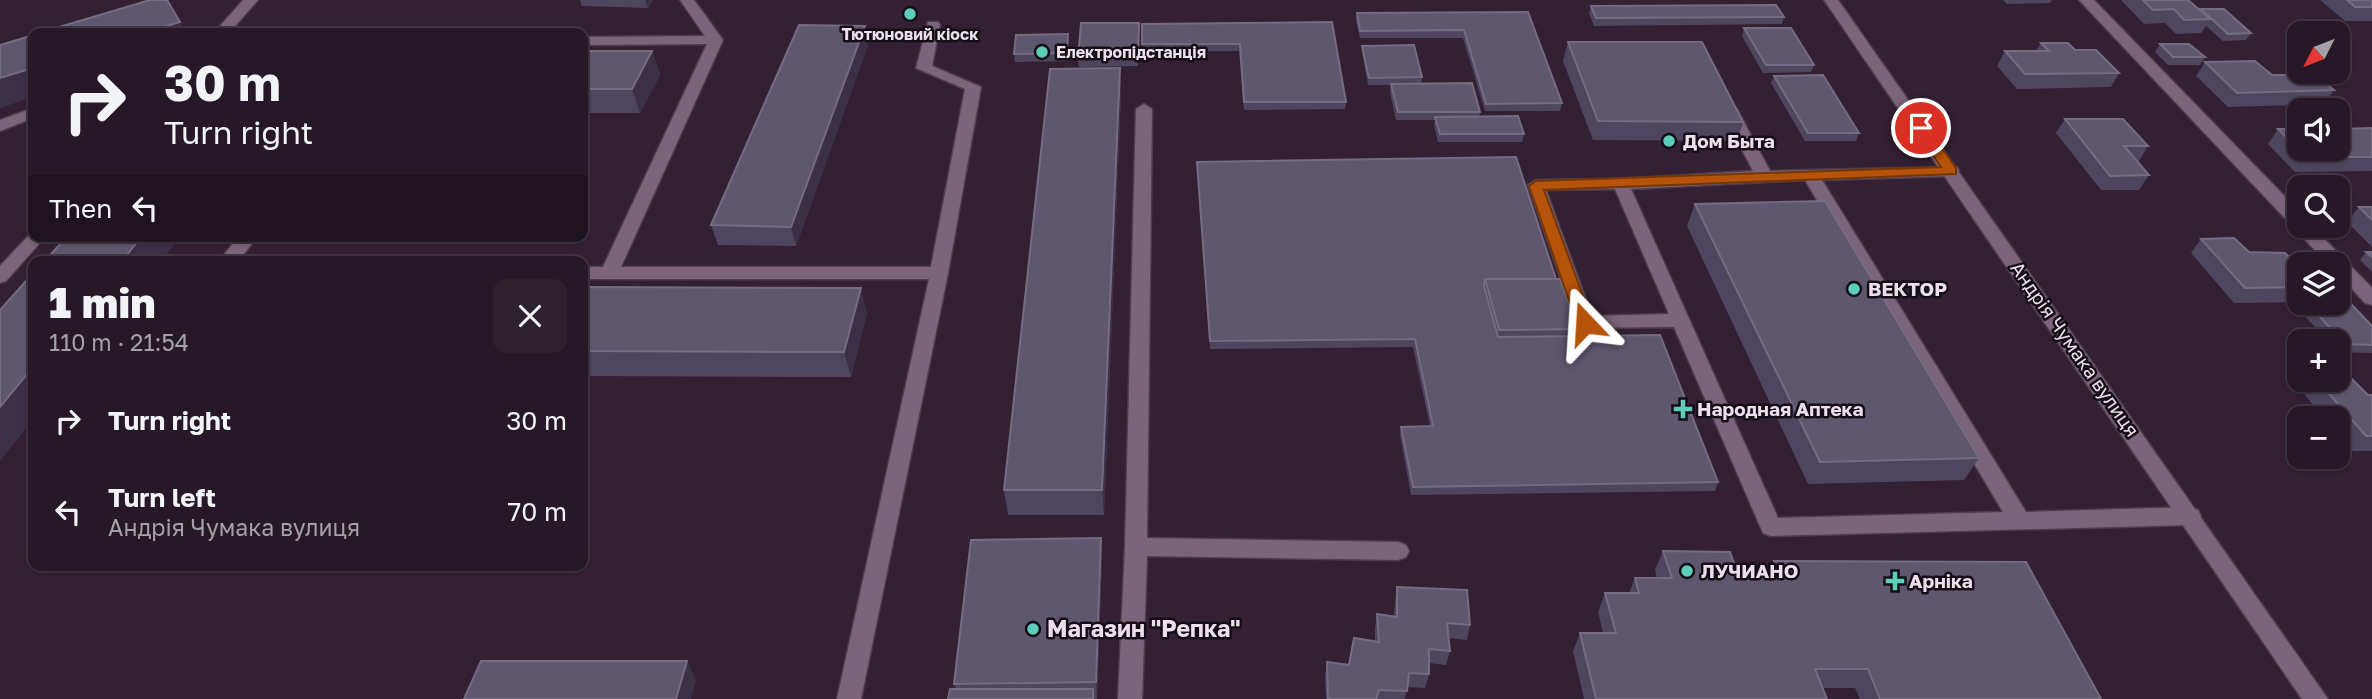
<!DOCTYPE html>
<meta charset="utf-8">
<style>
:root{--surface:#261826;--page:#2e212e;--text:#f1f3f6;--muted:#a4a0a7;--line:#423743}
body{margin:0;font-family:"Golos Text",sans-serif;background:var(--page);color:var(--text);height:100vh;display:flex;flex-direction:column;font-size:26px;white-space:nowrap}
*{box-sizing:border-box;margin:0}
p{font-size:23px;color:var(--muted)}
.icon{flex:none;width:38px;height:38px;fill:none;stroke:currentColor;stroke-width:2;stroke-linecap:round;stroke-linejoin:round}
.map{position:relative;flex:1;overflow:hidden}
.panel{position:absolute;left:28px;top:256px;width:560px;height:315px;display:flex;flex-direction:column;background:var(--surface);border-radius:14px;box-shadow:0 2px 5px #0004,0 0 0 2px var(--line)}
.panel>*{flex:none}
.hud{position:absolute;left:28px;top:28px;width:560px;height:214px;border-radius:14px;box-shadow:0 2px 5px #0004,0 0 0 2px var(--line);background:#261826;color:var(--text);overflow:hidden}
.needle{width:46px;rotate:228deg}
.fabs{position:absolute;left:2287px;top:21px;display:grid;gap:14px}
.fabs a{display:grid;place-items:center;width:63px;height:63px;border-radius:14px;background:var(--surface);box-shadow:0 2px 5px #0004,0 0 0 2px var(--line);font-size:35px}
.pin{position:absolute;display:grid;place-items:center;width:60px;height:60px;color:#fff;margin:-30px;border:4px solid #fff;border-radius:50%;box-shadow:0 2px 7px #0007}
.me{position:absolute;width:77px;margin:-38px;rotate:340deg;stroke-linejoin:round;filter:drop-shadow(0 0 5px #0008)}
.turn{display:flex;align-items:center;gap:24px;height:147px;padding:0 21px;font-size:32px}
.turn .icon{width:91px;height:91px;stroke-width:2.5}
.turn b{display:block;font-size:49px;line-height:60px}
.then{display:flex;align-items:center;height:66px;padding:0 21px;background:#0003;gap:14px;font-size:26px}
.round{display:grid;place-items:center;flex:none;width:74px;height:74px;border-radius:14px;background:var(--page)}
.overview{display:flex;align-items:center;justify-content:space-between;height:119px;padding:0 21px}
h1{font-size:42px;font-weight:800;line-height:52px}
ul{padding:0;list-style:none}
li{display:flex;align-items:center;gap:21px;height:91px;padding:0 21px}
li div{flex:1}
li b{display:block;font-size:26px}
li em{font-style:normal}
.map>svg:first-child{display:block}
.lines{fill:none;stroke-linecap:round;stroke-linejoin:round}
.service-casing{stroke:#4d3c4d;stroke-width:3}
.minor-casing{stroke:#4d3c4d;stroke-width:3}
.tertiary-casing{stroke:#4d3c4d;stroke-width:3}
.service{fill:#7c657b;fill-rule:evenodd}
.minor{fill:#7c657b;fill-rule:evenodd}
.tertiary{fill:#7c657b;fill-rule:evenodd}
.wall{fill:#4e465f}
.shaded-wall{fill:#3c3047}
.building{fill:#5f576e;stroke:#756c81;stroke-width:2}
.route{fill:#b45309;stroke:#753606;stroke-width:2}
.poi-dot{fill:#5cceba;stroke:#160e16;stroke-width:2.5}
.labels{text-anchor:middle;stroke-width:5;stroke-linejoin:round;paint-order:stroke}
.far-poi-label{font-size:16px;font-weight:bold;fill:#ecdfeb;stroke:#160e16}
.poi-label{font-size:19px;font-weight:bold;fill:#ecdfeb;stroke:#160e16;text-anchor:start}
.street-label{font-size:19px;fill:#ecdfeb;stroke:#160e16}
.near-poi-label{font-size:23px;font-weight:bold;fill:#ecdfeb;stroke:#160e16;text-anchor:start}
</style>
<div class="map">
<svg width="2372" height="699" viewBox="0 0 2372 699">
<rect width="100%" height="100%" fill="#332033"/>
<g class="lines">
<g class="service-casing">
<g id="service">
<polygon points="243,0 258,0 229,33 214,33"/>
<polygon points="680,0 694,0 723,40 621,267 931,267 965,89 916,68 928,22 938,22 940,25 932,66 981,87 948,273 861,699 837,699 929,279 583,279 583,267 603,267 707,44 583,45 583,37 705,36"/>
<polygon points="1144,104 1152,109 1147,538 1398,542 1406,545 1409,551 1406,557 1398,560 1147,556 1142,699 1118,699 1125,547 1136,109"/>
<path d="M1729,104L1737,109L1770,171L1957,167L1959,171L1951,176L1822,180L2026,512L2190,507L2198,510L2201,516L2198,522L2190,525L1771,536L1763,533L1674,327L1578,328L1528,185L1536,180L1621,179L1753,171L1721,109ZM1805,180L2003,512L1778,518L1631,189ZM1615,189L1669,314L1592,316L1546,190Z"/>
<polygon points="33,108 33,118 0,131 0,120"/>
<polygon points="33,231 33,236 46,236 6,281 0,283 0,266"/>
<polygon points="239,236 258,236 238,261 219,261"/>
</g>
</g>
<g class="minor-casing">
<polygon id="minor" points="2079,0 2094,0 2300,212 2300,226 2312,226 2372,288 2372,305 2365,303 2338,274 2338,264 2328,264"/>
</g>
<g class="tertiary-casing">
<polygon id="tertiary" points="1824,0 1838,0 2328,699 2302,699"/>
</g>
<use href="#service" class="service"/>
<use href="#minor" class="minor"/>
<use href="#tertiary" class="tertiary"/>
</g>
<g class="wall">
<polygon points="580,0 653,0 648,8 582,6"/>
<polygon points="2003,0 2052,0 2050,3 2007,4"/>
<polygon points="2121,0 2188,0 2200,10 2201,9 2251,33 2246,40 2223,41 2206,26 2201,33 2176,34 2165,23 2144,24"/>
<polygon points="2320,0 2372,0 2372,21 2345,21"/>
<polygon points="1591,6 1784,17 1782,24 1594,26 1589,13"/>
<polygon points="1528,12 1562,103 1560,111 1485,111 1463,38 1360,38 1356,21 1357,13"/>
<polygon points="1332,22 1346,102 1345,109 1244,110 1239,51 1142,52 1142,24"/>
<polygon points="1139,23 1138,66 1079,67 1078,59"/>
<polygon points="1744,28 1814,65 1811,72 1763,73 1742,36"/>
<polygon points="1068,34 1067,61 1015,62 1014,54"/>
<polygon points="1568,42 1743,122 1737,141 1593,140 1563,61"/>
<polygon points="2041,43 2075,50 2119,73 2111,87 2017,89 1997,66 2005,51 2036,51"/>
<polygon points="2160,44 2205,57 2200,65 2168,65 2155,52"/>
<polygon points="868,45 796,246 718,245 711,225"/>
<polygon points="1362,46 1422,77 1421,84 1480,112 1479,117 1524,134 1522,142 1438,142 1434,125 1435,120 1396,120 1390,92 1391,85 1368,85 1362,53"/>
<polygon points="583,51 652,51 660,75 640,113 583,113"/>
<polygon points="2205,62 2272,75 2334,90 2324,104 2228,107 2196,76"/>
<polygon points="1120,68 1121,92 1104,515 1008,515 1004,490"/>
<polygon points="1774,76 1859,133 1856,141 1805,141 1771,83"/>
<polygon points="2065,119 2148,146 2139,161 2136,161 2149,175 2139,190 2101,190 2056,133"/>
<polygon points="2372,128 2372,171 2295,172 2268,144 2278,129"/>
<polygon points="1197,162 1556,279 1578,329 1576,336 1718,482 1715,491 1411,495 1400,435 1401,427 1430,426 1413,347 1210,349"/>
<polygon points="1695,204 1979,458 1964,480 1808,484 1687,226"/>
<polygon points="2359,207 2372,207 2372,247 2347,222"/>
<polygon points="2201,239 2300,268 2300,302 2234,303 2191,253"/>
<polygon points="2366,252 2372,252 2372,272 2360,260"/>
<polygon points="583,287 867,313 851,377 583,376"/>
<polygon points="2308,304 2372,326 2372,353 2338,352 2338,341 2328,341 2301,312"/>
<polygon points="2308,380 2338,380 2368,395 2372,395 2372,451 2351,451 2338,435 2338,418 2324,418 2300,389"/>
<polygon points="1663,551 1739,577 1765,577 1774,561 2101,699 1860,699 1855,688 1822,688 1827,699 1584,699 1573,651 1580,633 1603,633 1598,612 1605,593 1629,593 1635,578 1657,578 1655,570"/>
<polygon points="1102,557 1097,699 948,699 956,689 954,684"/>
<polygon points="1397,587 1470,625 1467,640 1448,638 1450,651 1446,665 1429,663 1429,674 1425,688 1407,687 1405,699 1326,699 1325,676 1327,662 1349,665 1375,641 1375,628 1377,614 1394,616 1395,601"/>
</g>
<g class="shaded-wall">
<polygon points="167,0 187,33 144,33"/>
<polygon points="645,0 653,0 648,8"/>
<polygon points="865,26 868,45 796,246 791,227"/>
<polygon points="652,51 660,75 640,113 632,89"/>
<polygon points="33,68 33,97 0,108 0,78"/>
<polygon points="1120,68 1121,92 1104,515 1102,490"/>
<polygon points="142,236 181,236 161,261 122,261"/>
<polygon points="861,288 867,313 851,377 844,352"/>
<polygon points="33,367 33,420 0,461 0,407"/>
<polygon points="1101,538 1102,557 1097,699 1096,682"/>
<polygon points="687,661 696,680 691,699 676,699"/>
</g>
<g class="building">
<polygon points="150,0 167,0 180,22 144,33 39,33"/>
<polygon points="2143,0 2188,0 2210,19 2184,20 2174,9 2153,10"/>
<polygon points="2347,0 2372,0 2372,7 2355,7"/>
<polygon points="1776,5 1784,17 1596,18 1591,6"/>
<polygon points="2201,9 2224,9 2251,33 2228,34"/>
<polygon points="1528,12 1562,103 1486,104 1464,30 1360,31 1357,13"/>
<polygon points="1332,22 1346,102 1244,102 1240,44 1142,44 1142,24"/>
<polygon points="1081,23 1139,23 1138,59 1078,59"/>
<polygon points="799,25 865,26 791,227 711,225"/>
<polygon points="1744,28 1791,28 1814,65 1766,65"/>
<polygon points="1068,34 1067,53 1014,54 1016,35"/>
<polygon points="33,35 33,68 0,78 0,45"/>
<polygon points="1568,42 1702,42 1743,122 1598,121"/>
<polygon points="2041,43 2068,43 2075,50 2096,50 2119,73 2025,74 2005,51 2049,51"/>
<polygon points="2160,44 2189,44 2205,57 2173,57"/>
<polygon points="1414,45 1422,77 1369,78 1362,46"/>
<polygon points="583,51 652,51 632,89 583,89"/>
<polygon points="2255,61 2272,75 2316,75 2334,90 2237,93 2205,62"/>
<polygon points="1120,68 1102,490 1004,490 1050,69"/>
<polygon points="1823,75 1859,133 1808,133 1774,76"/>
<polygon points="1472,83 1480,112 1398,112 1391,84"/>
<polygon points="1518,116 1524,134 1440,134 1435,117"/>
<polygon points="2065,119 2123,119 2148,146 2124,146 2149,175 2110,176"/>
<polygon points="2372,128 2372,157 2306,157 2278,129 2300,129 2300,149 2338,149 2338,129"/>
<polygon points="1516,157 1556,279 1485,279 1484,286 1498,337 1660,335 1718,482 1413,487 1401,427 1433,426 1415,339 1210,341 1197,162"/>
<polygon points="1825,201 1979,458 1820,462 1695,204"/>
<polygon points="2359,207 2372,207 2372,220"/>
<polygon points="67,236 142,236 122,261 45,261"/>
<polygon points="2234,238 2249,252 2285,253 2300,268 2300,287 2245,288 2201,239"/>
<polygon points="2366,252 2372,252 2372,257"/>
<polygon points="33,273 33,367 0,407 0,310"/>
<polygon points="1485,279 1560,279 1578,329 1499,330"/>
<polygon points="583,287 861,288 844,352 583,351"/>
<polygon points="2308,304 2351,304 2372,326 2372,345 2345,344"/>
<polygon points="2338,374 2347,374 2368,395 2372,395 2372,436 2366,436 2317,380 2338,380"/>
<polygon points="1101,538 1096,682 954,684 971,540"/>
<polygon points="1663,551 1730,552 1739,577 1780,577 1774,561 2026,562 2101,699 1880,699 1868,669 1815,669 1827,699 1596,699 1580,633 1616,633 1605,593 1639,593 1635,578 1672,578"/>
<polygon points="1397,587 1467,590 1470,625 1447,623 1450,651 1429,649 1429,674 1409,673 1407,691 1379,690 1376,699 1328,699 1327,662 1349,665 1354,638 1379,642 1377,614 1397,617"/>
<polygon points="481,661 687,661 676,699 464,699"/>
<polygon points="950,689 1093,689 1093,699 948,699"/>
</g>
<polygon class="route" points="1921,124 1926,125 1956,168 1956,174 1544,190 1593,323 1585,328 1577,323 1529,186 1536,181 1941,167 1914,128"/>
<g class="poi-dot">
<circle cx="910" cy="14" r="7"/>
<circle cx="1042" cy="52" r="7"/>
<circle cx="1669" cy="141" r="7"/>
<circle cx="1854" cy="289" r="7"/>
<path d="M1679.5 398.5h7v7h7v7h-7v7h-7v-7h-7v-7h7z"/>
<circle cx="1687" cy="571" r="7"/>
<path d="M1891.5 570.5h7v7h7v7h-7v7h-7v-7h-7v-7h7z"/>
<circle cx="1033" cy="629" r="7"/>
</g>
<g class="labels">
<g class="far-poi-label">
<text x="910" y="40">Тютюновий кіоск</text>
<text x="1056" y="58" text-anchor="start">Електропідстанція</text>
</g>
<g class="poi-label">
<text x="1683" y="148">Дом Быта</text>
<text x="1868" y="296">ВЕКТОР</text>
<text x="1697" y="416">Народная Аптека</text>
<text x="1701" y="578">ЛУЧИАНО</text>
<text x="1909" y="588">Арніка</text>
</g>
<g class="street-label">
<text transform="translate(2075 349) rotate(55)" y="7">Андрія Чумака вулиця</text>
</g>
<g class="near-poi-label">
<text x="1047" y="637">Магазин "Репка"</text>
</g>
</g>
</svg>
<div class="fabs">
<a><svg class="needle" viewBox="-14 -14 28 28"><path d="M0-13l5 13h-10z" fill="#e53935"/><path d="M0 13l5-13h-10z" fill="#a4a0a7"/></svg></a>
<a><svg class="icon" aria-label="sound" viewBox="0 0 24 24"><path d="M4 9h4l5-4v14l-5-4H4zM17 9q2 3 0 6"/></svg></a>
<a><svg class="icon" aria-label="search" viewBox="0 0 24 24"><circle cx="10" cy="10" r="6"/><path d="M15 15l6 6"/></svg></a>
<a><svg class="icon" aria-label="layers" viewBox="0 0 24 24"><path d="M12 4l9 5-9 5-9-5zM3 14l9 5 9-5"/></svg></a>
<a>+</a>
<a>−</a>
</div>
<div class="pin" style="left:1921px;top:128px;background:#d93025"><svg class="icon" aria-label="arrive" viewBox="0 0 24 24"><path d="M6 21V4h12l-3 4 3 4H6"/></svg></div>
<svg class="me" style="left:1585px;top:323px" viewBox="-20 -20 40 40"><path d="M0-17L14 15 0 8-14 15z" fill="#b45309" stroke="#fff" stroke-width="4"/></svg>
<div class="hud">
<div class="turn"><svg class="icon" aria-label="right" viewBox="0 0 24 24"><path d="M7 20v-9h11M14 6l5 5-5 5"/></svg><div><b>30 m</b>Turn right</div></div>
<div class="then">Then<svg class="icon" aria-label="left" viewBox="0 0 24 24"><path d="M17 20v-9H6M10 6l-5 5 5 5"/></svg></div>
</div>
<section class="panel">
<div class="overview"><div><h1>1 min</h1><p>110 m · 21:54</p></div><a class="round"><svg class="icon" aria-label="close" viewBox="0 0 24 24"><path d="M6 6l12 12M18 6L6 18"/></svg></a></div>
<ul>
<li><svg class="icon" aria-label="right" viewBox="0 0 24 24"><path d="M7 20v-9h11M14 6l5 5-5 5"/></svg><div><b>Turn right</b></div><em>30 m</em></li>
<li><svg class="icon" aria-label="left" viewBox="0 0 24 24"><path d="M17 20v-9H6M10 6l-5 5 5 5"/></svg><div><b>Turn left</b><p>Андрія Чумака вулиця</p></div><em>70 m</em></li>
</ul>
</section>
</div>
